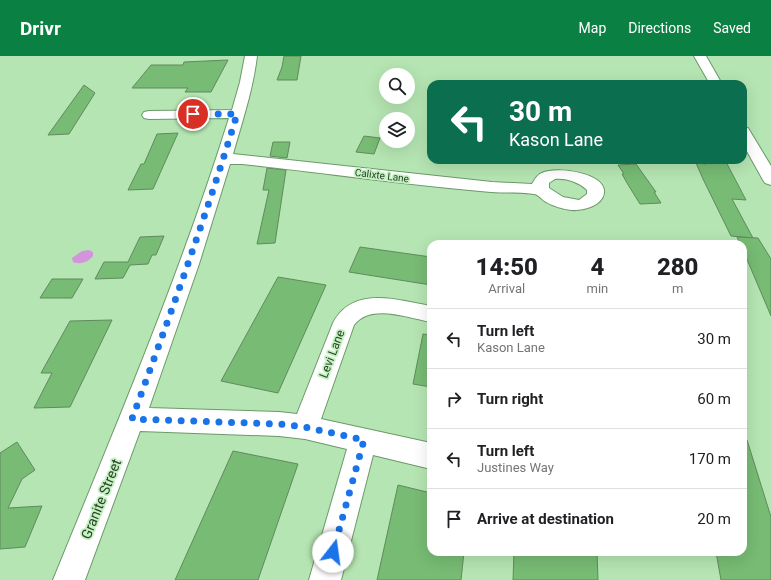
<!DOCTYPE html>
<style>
:root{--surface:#fff;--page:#f6f6f6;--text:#202124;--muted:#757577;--line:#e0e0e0;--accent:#0b8043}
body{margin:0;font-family:Roboto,sans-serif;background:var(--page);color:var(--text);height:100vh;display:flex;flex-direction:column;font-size:15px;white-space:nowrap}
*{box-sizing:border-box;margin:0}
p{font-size:13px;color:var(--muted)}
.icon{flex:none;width:22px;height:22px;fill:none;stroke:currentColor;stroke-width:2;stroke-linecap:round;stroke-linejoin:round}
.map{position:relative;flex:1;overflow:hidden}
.side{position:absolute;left:427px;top:184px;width:320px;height:316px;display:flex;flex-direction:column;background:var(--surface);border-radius:12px;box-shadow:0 4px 16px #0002}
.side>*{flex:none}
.guide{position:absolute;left:427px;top:24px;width:320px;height:84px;border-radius:12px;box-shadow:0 4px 16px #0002;background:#0b6e4f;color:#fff;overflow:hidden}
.controls{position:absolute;left:379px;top:12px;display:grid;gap:8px}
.controls a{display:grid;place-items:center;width:36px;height:36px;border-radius:50%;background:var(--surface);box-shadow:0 4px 16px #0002;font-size:20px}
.pin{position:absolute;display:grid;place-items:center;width:34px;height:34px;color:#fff;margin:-17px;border:2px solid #fff;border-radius:50%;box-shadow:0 1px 4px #0007}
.me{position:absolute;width:44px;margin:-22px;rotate:15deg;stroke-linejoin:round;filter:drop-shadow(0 0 3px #0008)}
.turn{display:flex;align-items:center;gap:14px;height:84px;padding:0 16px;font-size:18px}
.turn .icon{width:52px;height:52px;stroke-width:2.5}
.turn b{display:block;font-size:28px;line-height:34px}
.eta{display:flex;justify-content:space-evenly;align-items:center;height:68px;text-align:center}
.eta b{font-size:24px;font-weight:800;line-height:28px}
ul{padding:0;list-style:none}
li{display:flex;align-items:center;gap:12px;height:60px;padding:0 16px;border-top:1px solid var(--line)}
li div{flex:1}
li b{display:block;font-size:15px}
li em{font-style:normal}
header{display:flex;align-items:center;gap:24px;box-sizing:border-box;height:56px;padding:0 20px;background:var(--accent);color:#fff}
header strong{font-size:19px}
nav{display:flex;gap:22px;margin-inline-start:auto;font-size:14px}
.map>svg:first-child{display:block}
.water{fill:#d494db}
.building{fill:#77bb74;stroke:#5f8b5d}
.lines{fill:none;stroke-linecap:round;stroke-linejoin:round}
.street-casing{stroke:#6c996a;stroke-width:2}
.street{fill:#fff;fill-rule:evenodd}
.route{stroke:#1a73e8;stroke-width:7;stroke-dasharray:0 12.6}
.labels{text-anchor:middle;stroke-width:3.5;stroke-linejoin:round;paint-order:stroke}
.far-street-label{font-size:10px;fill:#2d402c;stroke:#c2f2bf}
.street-label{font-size:12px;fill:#2d402c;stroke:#c2f2bf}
.near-street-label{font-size:14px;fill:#2d402c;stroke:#c2f2bf}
</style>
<header>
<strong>Drivr</strong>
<nav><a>Map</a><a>Directions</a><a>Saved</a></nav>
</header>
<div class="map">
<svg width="771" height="524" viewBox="0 0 771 524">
<rect width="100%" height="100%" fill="#b5e5b2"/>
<path class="water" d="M89,194L93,196V200C88,206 81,209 73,206L72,202L82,195Z"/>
<g class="building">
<polygon points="284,0 301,0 297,24 277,24 282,11"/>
<polygon points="228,4 211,36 185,36 188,32 132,32 151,9 183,9 184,6"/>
<polygon points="84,29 95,37 69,78 48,79"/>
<polygon points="178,77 153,133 128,134 141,108 144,108 157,78"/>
<polygon points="364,80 380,82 374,98 356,96"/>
<polygon points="273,86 290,86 287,102 270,100"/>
<polygon points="704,104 725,104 746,144 732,143 753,182 731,180 703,123 696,107 706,108"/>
<polygon points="636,108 656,136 654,136 661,147 640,148 627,127 622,118 624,118 618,109"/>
<polygon points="267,112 286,114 275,187 257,188 269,134 263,134"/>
<polygon points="164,180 156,199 152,199 148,208 130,209 123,222 95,223 104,206 128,206 140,181"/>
<polygon points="737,181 758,182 771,203 771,260 743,194 743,188 740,188"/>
<polygon points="360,191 431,201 431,229 349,216"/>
<polygon points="278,221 326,229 278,337 221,325"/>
<polygon points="52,223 83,223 72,242 40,242"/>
<polygon points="112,264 70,351 34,352 52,317 41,317 70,265"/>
<polygon points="423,278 431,279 431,331 413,328"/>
<polygon points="747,384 771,461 771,524 721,524 716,496 743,496 743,385"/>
<polygon points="17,386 35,414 22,423 8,452 42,450 25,491 0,493 0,397"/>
<polygon points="233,395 298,408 258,524 175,524"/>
<polygon points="398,429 431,437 431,496 464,496 461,524 377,524"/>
<polygon points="514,496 597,496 598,524 513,524"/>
</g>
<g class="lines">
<g class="street-casing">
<g id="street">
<path d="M245,0H257C253,34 242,66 233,98L492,126L532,128C535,123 537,119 542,117C556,110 607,117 604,137C602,150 583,155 571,154C563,153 553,150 546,146C542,144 538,138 534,138C520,136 505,137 491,136C408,129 325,117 242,108H230L199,208L149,352L279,356L297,358L333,267C353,229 397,244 431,250V266C408,262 371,247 354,269L321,363L431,387V413L373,399L341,524H309L347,393L305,383L279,380L140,375L85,524H53C115,372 180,219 229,62L149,63L144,62L142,59L144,56L149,55L232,54L240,26ZM555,123C567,122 578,126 587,134V138L579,144L563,141L549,132V127Z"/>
<polygon points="694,0 706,0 722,28 710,28"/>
<polygon points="743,71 748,72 771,110 771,129 765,127 763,124 743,88"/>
</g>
</g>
<use href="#street" class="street"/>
</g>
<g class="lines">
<path class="route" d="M193,58H237C206,161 169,262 132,363L279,368L305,371L364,384L333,496"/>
</g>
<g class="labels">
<g class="far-street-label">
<text transform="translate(382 119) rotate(7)" y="4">Calixte Lane</text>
</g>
<g class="street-label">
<text transform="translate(332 298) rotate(-69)" y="4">Levi Lane</text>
</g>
<g class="near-street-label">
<text transform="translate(101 443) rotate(-68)" y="5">Granite Street</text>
</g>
</g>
</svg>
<div class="controls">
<a><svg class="icon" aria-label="search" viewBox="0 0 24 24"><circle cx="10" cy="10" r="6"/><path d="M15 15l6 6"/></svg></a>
<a><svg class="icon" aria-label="layers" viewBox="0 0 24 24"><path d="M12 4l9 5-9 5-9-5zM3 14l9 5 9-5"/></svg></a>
</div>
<div class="pin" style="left:193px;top:58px;background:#d93025"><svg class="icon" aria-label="arrive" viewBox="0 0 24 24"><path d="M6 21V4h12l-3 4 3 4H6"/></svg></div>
<svg class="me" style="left:333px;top:496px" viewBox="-20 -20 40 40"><circle r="19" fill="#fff"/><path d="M0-13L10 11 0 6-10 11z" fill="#1a73e8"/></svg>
<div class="guide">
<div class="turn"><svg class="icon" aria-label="left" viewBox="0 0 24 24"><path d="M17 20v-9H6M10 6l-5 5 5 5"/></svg><div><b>30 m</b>Kason Lane</div></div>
</div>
<section class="side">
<div class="eta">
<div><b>14:50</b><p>Arrival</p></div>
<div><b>4</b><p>min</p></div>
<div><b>280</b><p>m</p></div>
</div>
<ul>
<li><svg class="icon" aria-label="left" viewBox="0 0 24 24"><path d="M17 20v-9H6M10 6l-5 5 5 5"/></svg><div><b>Turn left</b><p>Kason Lane</p></div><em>30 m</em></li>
<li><svg class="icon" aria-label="right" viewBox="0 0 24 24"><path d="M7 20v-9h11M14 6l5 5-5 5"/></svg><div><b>Turn right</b></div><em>60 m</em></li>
<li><svg class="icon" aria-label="left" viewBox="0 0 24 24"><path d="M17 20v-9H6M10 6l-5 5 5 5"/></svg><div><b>Turn left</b><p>Justines Way</p></div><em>170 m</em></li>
<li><svg class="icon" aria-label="arrive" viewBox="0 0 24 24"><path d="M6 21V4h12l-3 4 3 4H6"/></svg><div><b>Arrive at destination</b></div><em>20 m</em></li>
</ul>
</section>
</div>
